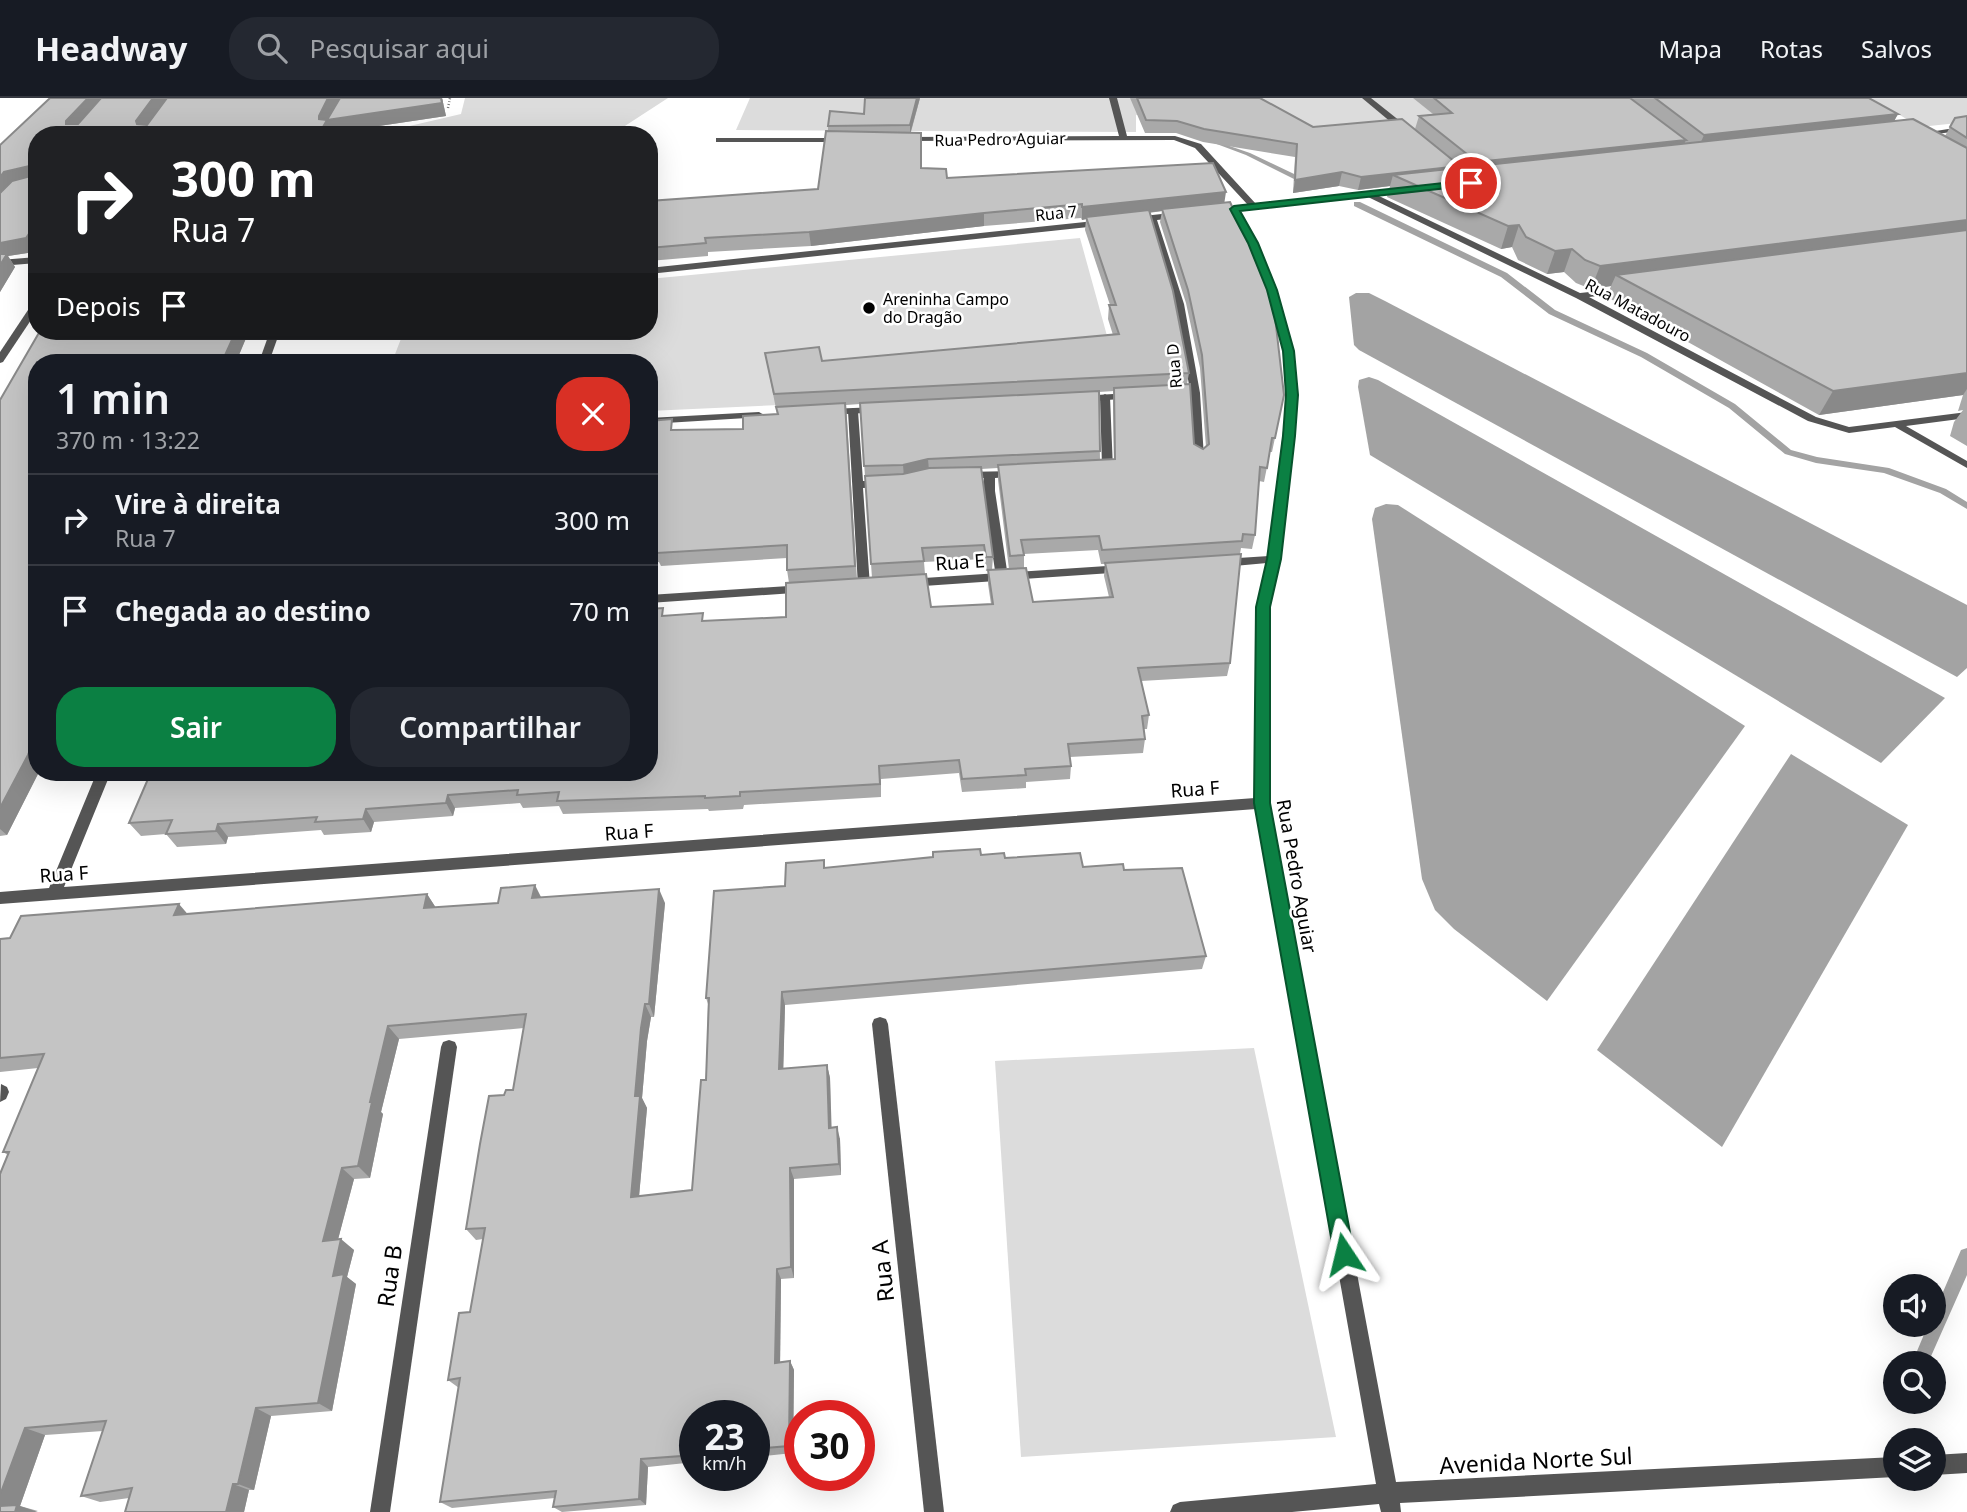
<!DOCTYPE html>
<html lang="pt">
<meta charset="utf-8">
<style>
:root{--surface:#171b24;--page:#242831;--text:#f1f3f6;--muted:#9ea1a6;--line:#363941;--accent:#0b8043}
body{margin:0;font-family:"Noto Sans",sans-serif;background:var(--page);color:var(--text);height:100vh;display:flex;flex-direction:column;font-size:26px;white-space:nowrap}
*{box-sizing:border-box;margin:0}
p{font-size:23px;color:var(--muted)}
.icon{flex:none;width:38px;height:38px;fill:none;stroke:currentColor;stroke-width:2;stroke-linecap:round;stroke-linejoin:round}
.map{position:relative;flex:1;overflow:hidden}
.side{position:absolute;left:28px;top:256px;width:630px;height:427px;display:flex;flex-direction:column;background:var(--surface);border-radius:28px;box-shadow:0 7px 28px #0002}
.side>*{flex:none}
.top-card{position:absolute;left:28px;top:28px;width:630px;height:214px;border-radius:28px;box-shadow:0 7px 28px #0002;background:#202124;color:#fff;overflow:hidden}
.tools{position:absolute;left:1883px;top:1176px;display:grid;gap:14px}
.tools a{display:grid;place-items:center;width:63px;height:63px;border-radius:50%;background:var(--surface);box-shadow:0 7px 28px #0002;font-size:35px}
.speed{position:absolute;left:679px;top:1302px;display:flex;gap:14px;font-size:35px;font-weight:700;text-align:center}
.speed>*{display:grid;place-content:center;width:91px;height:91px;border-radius:50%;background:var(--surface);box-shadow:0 7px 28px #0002;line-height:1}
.speed small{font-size:18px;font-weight:400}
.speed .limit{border:10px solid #d22;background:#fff;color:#111}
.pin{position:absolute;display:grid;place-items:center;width:60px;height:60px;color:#fff;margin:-30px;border:4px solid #fff;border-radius:50%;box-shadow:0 2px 7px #0007}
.me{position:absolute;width:77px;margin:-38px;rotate:350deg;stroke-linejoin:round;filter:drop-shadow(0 0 5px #0008)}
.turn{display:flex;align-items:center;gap:24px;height:147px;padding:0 28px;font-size:32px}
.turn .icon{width:91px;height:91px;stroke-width:2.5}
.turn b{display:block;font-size:49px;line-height:60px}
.then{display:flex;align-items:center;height:66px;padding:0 28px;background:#0003;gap:14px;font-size:26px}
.round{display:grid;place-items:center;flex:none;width:74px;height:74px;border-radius:28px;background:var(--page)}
.head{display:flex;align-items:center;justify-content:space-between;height:119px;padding:0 28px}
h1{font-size:42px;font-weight:600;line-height:52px}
.cta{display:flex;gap:14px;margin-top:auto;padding:14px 28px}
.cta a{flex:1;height:80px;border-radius:28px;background:var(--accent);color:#fff;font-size:28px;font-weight:600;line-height:80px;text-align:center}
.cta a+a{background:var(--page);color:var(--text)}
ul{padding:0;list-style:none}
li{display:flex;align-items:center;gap:21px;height:91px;padding:0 28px;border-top:2px solid var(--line)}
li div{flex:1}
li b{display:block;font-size:26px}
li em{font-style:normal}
header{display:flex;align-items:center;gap:42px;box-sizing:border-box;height:98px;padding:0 35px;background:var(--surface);border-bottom:2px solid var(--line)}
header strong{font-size:33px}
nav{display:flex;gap:38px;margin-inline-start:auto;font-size:24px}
.search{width:490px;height:63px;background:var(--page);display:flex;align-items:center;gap:18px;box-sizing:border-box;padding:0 24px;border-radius:28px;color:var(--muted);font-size:26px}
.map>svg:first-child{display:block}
.green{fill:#dcdcdc}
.water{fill:#a3a3a3}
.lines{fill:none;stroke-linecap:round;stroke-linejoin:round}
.stream{fill:#a3a3a3;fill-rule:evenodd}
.path{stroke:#777;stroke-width:2.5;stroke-dasharray:1 2;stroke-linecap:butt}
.service{fill:#555;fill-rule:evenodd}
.minor{fill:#555;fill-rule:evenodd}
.wall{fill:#a9a9a9;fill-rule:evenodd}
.shaded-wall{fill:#898989}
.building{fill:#c4c4c4;stroke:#898989;stroke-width:2}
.route{fill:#0b8043;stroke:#07532c;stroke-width:2}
.poi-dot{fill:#000;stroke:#fff;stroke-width:2.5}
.labels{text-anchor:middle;stroke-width:5;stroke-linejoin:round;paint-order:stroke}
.far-street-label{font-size:16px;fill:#000;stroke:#fff}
.far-poi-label{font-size:16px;fill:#000;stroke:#fff;text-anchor:start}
.street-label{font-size:19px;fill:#000;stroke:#fff}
.near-street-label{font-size:23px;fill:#000;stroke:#fff}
</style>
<header>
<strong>Headway</strong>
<div class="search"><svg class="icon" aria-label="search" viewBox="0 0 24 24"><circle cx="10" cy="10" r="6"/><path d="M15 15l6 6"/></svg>Pesquisar aqui</div>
<nav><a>Mapa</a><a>Rotas</a><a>Salvos</a></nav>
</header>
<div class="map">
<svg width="1967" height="1414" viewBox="0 0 1967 1414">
<rect width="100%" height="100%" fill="#fff"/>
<g class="green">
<polygon points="465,0 668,0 611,37 371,37 461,16"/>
<polygon points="750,0 1163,0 1168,18 1136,17 1136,34 736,32"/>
<polygon points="1231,0 1478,0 1542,23 1323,42"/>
<polygon points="1871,0 1967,0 1967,24 1920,29"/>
<polygon points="1080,140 1109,245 868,303 649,313 649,264 392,264 404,233 649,233 649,181"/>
<polygon points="1254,950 1336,1339 1021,1359 995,963"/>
</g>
<g class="water">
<polygon points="1356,195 1369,195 1385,203 1967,507 1967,570 1957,579 1359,252 1354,247 1349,199"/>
<polygon points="1369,279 1378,282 1945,600 1881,665 1370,357 1358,289 1359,282"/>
<polygon points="1386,406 1398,407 1745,628 1547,903 1454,831 1435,812 1422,781 1372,421 1375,410"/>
<polygon points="1791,656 1908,727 1722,1049 1597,952"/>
</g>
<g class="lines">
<g class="stream">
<polygon points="1206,40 1250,55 1313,85 1306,87 1246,57 1206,42"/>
<polygon points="1354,104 1360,104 1507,175 1555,212 1647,255 1735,306 1791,352 1817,359 1889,370 1946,391 1967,404 1967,411 1940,395 1884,375 1816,365 1785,356 1729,310 1641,259 1549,216 1501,179 1354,108"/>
<polygon points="1967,1150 1967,1177 1928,1265 1912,1265 1928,1227 1934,1227 1934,1215 1961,1152"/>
</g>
<polyline class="path" points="448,10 450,0"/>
<g class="service">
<polygon points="1195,292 1200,295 1204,360 1199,363 1194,360 1190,295"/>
<polygon points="1105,296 1110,299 1113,371 1112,373 1099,375 1094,372 1102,368 1100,299"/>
<polygon points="853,310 858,313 863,383 884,383 890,386 884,389 863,390 870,488 864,492 858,488 848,313"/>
<polygon points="1016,373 1021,376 1020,378 995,380 995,393 1008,479 1002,483 996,479 983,393 984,380 963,380 958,377 963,374"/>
</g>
<g class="minor">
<polygon points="1109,0 1117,0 1127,38 1175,38 1201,46 1256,106 1409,90 1409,94 1406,94 1379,98 1580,195 1628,190 1628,194 1625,195 1589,199 1816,319 1849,329 1967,314 1967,320 1906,328 1967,363 1967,370 1895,329 1849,335 1808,323 1576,200 1368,99 1239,113 1257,145 1277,192 1294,253 1297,297 1280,461 1269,509 1269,705 1396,1384 1895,1359 1895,1379 1400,1405 1401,1414 1381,1414 1379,1406 1292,1414 1170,1414 1173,1407 1180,1404 1376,1386 1256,711 0,806 0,794 49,790 97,674 111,674 64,789 1255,700 1257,509 1267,465 1223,469 1217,465 1223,461 1269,458 1287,297 1284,253 1267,192 1249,145 1232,114 1224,112 1248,107 1195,50 1174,42 905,43 901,41 905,39 1119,38"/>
<polygon points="1362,0 1371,0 1410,31 1410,35 1404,35"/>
<polygon points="1967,28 1967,32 1921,38 1917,36"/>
<polygon points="719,40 842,40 846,42 842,44 716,44 716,40"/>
<path d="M1180,114L1184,117L1183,119L1157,122L1184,206L1200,295C1193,300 1173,301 1166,296L1167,294L1190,292L1174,206L1149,123L1134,125L1130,122L1134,119Z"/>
<polygon points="1104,122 1108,125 1107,127 649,176 649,170"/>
<polygon points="37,159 37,165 0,168 0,162"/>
<polygon points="37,202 37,213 3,264 0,265 0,254 34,203"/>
<polygon points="270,233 280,233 269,264 259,264"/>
<polygon points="1130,295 1135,298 1134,300 1080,304 1075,301 1080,298"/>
<polygon points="878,309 882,310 882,314 829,317 824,314 829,311"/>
<polygon points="759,314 764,317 763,319 649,326 649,320"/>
<polygon points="1122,467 1126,468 1126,474 909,489 903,485 909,481"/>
<polygon points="804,487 808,488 810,491 808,494 649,505 649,497"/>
<polygon points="880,919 886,921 888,926 944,1414 924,1414 872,926 874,921"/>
<polygon points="449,942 455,944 457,949 390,1414 370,1414 441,949 443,944"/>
<polygon points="1,986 7,989 9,994 6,1001 0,1004"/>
<polygon points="1967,1355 1967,1375 1934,1377 1934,1357"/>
</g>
</g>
<g class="wall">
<polygon points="50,0 340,0 336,6 340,0 442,0 446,18 332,35 328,23 332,35 330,37 37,37 37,150 34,154 8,158 15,169 0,194 0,47"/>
<path d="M865,0H920L911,34L922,70L947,80L1224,104L1284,297L1272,354H1270L1264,384L1259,383L1255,437L1252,451L1241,450L1240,456L1230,565L1227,578L1141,583L1149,617L1147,631H1144L1145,641L1143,655L1070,659L1071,668L1070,681L1026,684V690L962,694L959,675L881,681V699L744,707L743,711L709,713L708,711L563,716L559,708L523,710L520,705L455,710L453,718L374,724L371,734L324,737L321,732L228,739L226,746L177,749L166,736L141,738L129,725L665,518L705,523L786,519L789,485L787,472V460L661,468L659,464L649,465V323L674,332L743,331L777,316L765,255L822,263L1113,237L1108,221L1109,207H1110L1085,132L1086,121L1082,122L1081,120L984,128L811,148L708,154V158L649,163V103L818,91L828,33V28L864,16ZM1162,113L1160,124L1186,205L1200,270L1206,349L1203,351L1194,346L1187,286L1189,275L1149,115ZM1114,293L1113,304L1114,361L1100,362L1099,294ZM860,306L872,480L857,481L846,307ZM998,370V382L1009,471L992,472L993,459L981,371ZM1098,452L1101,466H1105L1104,478L1109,499L1033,504L1024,470V456ZM984,461L986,473H988V486L991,506L931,509L925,476L924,464Z"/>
<polygon points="1130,0 1260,0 1313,29 1415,31 1419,18 1433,16 1413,0 1869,0 1898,16 1894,23 1945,38 1955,20 1967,18 1967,348 1950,338 1954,324 1963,312 1958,313 1963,297 1819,317 1607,199 1611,188 1591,191 1576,185 1564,174 1547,176 1518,162 1512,149 1501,151 1387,99 1390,88 1358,92 1339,88 1293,95 1295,59 1203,44 1176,35 1145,35"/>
<polygon points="38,233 249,233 236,264 37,264 37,674 39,674 7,737 0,738 0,302 39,235"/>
<polygon points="981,757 1083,769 1124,772 1206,858 1202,871 785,907 783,971 827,967 830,980 831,1030 840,1041 841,1077 794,1081 794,1180 781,1181 780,1264 790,1263 794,1272 793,1355 754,1359 754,1318 695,1318 695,1364 648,1369 646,1407 562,1414 553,1409 555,1400 452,1410 440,1404 459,1290 448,1282 470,1214 483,1141 476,1142 466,1131 504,997 513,992 524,930 399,941 381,1014 383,1016 370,1080 354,1081 338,1141 354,1152 347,1179 356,1186 332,1313 271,1318 254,1392 249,1392 244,1414 125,1414 129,1400 100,1404 81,1398 103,1333 45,1337 20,1408 38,1413 0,1414 8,1057 3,1054 38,970 0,974 0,841 188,816 427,796 436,810 498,805 541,799 665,805 654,919 651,919 647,943 642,1000 647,1010 639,1098 692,1092 706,982 708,906 706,900 785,788 824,762 825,770"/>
</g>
<g class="shaded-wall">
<polygon points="88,0 106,0 73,35 66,26 66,23"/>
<polygon points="153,0 168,0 143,37 137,26 136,23"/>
<polygon points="328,0 442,0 446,18 332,35 328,23 332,35 330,37 326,37 319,18"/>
<polygon points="917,0 920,0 910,36 910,27"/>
<polygon points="1898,16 1888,34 1696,55 1704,37"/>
<polygon points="1686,42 1679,57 1473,79 1477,64"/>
<polygon points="29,68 36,81 0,101 0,79 4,74"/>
<polygon points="1460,68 1457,81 1393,77 1390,88 1358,92 1361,79"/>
<polygon points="1342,74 1339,88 1293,95 1295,82"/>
<polygon points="1226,94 1224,107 1162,111 1162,113 1087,121 1086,119 1086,121 1082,122 1082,109"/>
<polygon points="984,115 984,128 811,148 809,134"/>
<polygon points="1967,122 1967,142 1616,177 1611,188 1591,191 1600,168"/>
<polygon points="1519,127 1512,149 1501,151 1508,128"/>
<polygon points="33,130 37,136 37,150 34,154 8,158 15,169 0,194 0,145"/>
<polygon points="1572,151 1564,174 1547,176 1555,153"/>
<polygon points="236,233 249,233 236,264 222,264"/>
<polygon points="1967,275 1967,291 1963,297 1819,317 1833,293"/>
<polygon points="928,361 929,373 904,379 903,367"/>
<polygon points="37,635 37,674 39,674 7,737 0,731 0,710"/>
<polygon points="448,697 455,710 453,718 446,705"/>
<polygon points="366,711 374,724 371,734 363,721"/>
<polygon points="218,726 228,739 226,746 216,733"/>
<polygon points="535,787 542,801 532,800"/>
<polygon points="659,791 665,805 654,919 649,906"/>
<polygon points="427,796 436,810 424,810"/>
<polygon points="179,806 191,820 174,817"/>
<polygon points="782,894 785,907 783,984 779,971"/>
<polygon points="645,906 651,919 647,943 642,1000 647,1010 638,1110 631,1099 635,998 641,930"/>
<polygon points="388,928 399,941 381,1014 383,1016 370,1080 358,1068 370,1004"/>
<polygon points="827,967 830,980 832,1042 829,1030"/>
<polygon points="837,1029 840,1041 841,1077 839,1066"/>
<polygon points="342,1070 354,1081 335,1153 323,1143"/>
<polygon points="790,1070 794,1081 794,1180 791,1169"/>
<polygon points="341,1141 354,1152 347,1179 356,1186 332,1313 318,1305 333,1178"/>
<polygon points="777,1171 781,1181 780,1273 775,1265"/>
<polygon points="790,1263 794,1272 793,1355 789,1348"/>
<polygon points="256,1310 271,1318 254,1392 238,1386"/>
<polygon points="25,1330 45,1337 20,1408 38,1414 14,1414 0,1410 0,1397"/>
<polygon points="641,1361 648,1369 646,1407 639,1401"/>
<polygon points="233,1386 249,1392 244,1414 226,1414"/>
</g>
<g class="building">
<polygon points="50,0 88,0 66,23 66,26 78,26 101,0 153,0 136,23 137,26 147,27 167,0 328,0 319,18 319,21 327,22 323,29 230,33 229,37 37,37 37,132 33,130 26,140 0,145 0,95 12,83 31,78 32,71 29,68 4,74 0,79 0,47"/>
<polygon points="340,0 441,0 442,5 327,22"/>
<polygon points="865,0 917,0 910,27 828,28 830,13 864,16"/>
<polygon points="1137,0 1260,0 1313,29 1402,21 1460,68 1361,79 1342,74 1295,82 1297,46 1204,31 1177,23 1146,22"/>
<polygon points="1434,0 1630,0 1686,42 1477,64 1419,18 1452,15"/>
<polygon points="1655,0 1869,0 1898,16 1704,37"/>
<polygon points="1967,18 1967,40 1950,29 1955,20"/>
<polygon points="1913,21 1967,50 1967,122 1600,168 1585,162 1572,151 1555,153 1526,139 1519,127 1508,128 1393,77"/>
<polygon points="826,33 921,35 921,70 946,71 947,80 1213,65 1226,94 1082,109 1082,106 984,115 809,134 705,140 706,145 649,150 649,103 818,91"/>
<polygon points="1230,104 1253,154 1257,154 1273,202 1284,297 1275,340 1272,340 1267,370 1260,369 1255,437 1243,436 1242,443 1102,452 1099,438 1021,442 1024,457 1010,458 998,367 1115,361 1114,290 1190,286 1194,346 1203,351 1209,346 1202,257 1188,192 1162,111"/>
<polygon points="1149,112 1173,193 1189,275 774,296 765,255 819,249 822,263 1119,236 1109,207 1116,207 1086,119"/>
<polygon points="1967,132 1967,275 1833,293 1616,177"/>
<polygon points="0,156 7,156 0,167"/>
<polygon points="40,233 236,233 222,264 37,264 37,635 28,657 0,710 0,302"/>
<polygon points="1099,293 1100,353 928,361 903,367 864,368 860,305"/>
<polygon points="845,305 855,468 787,472 787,447 657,455 657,451 649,451 649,323 672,321 671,332 743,331 743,318 778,316 776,309"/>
<polygon points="981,369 993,459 986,459 984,447 922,450 924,463 871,466 865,378 903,376 929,370"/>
<polygon points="1241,456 1230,565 1138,570 1149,617 1142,618 1145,641 1068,646 1071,668 1025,671 1026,677 962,681 959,662 879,668 880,686 740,694 740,698 705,700 705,698 557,703 559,694 517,697 518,692 448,697 446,705 366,711 363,721 315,724 317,719 218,726 216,733 166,736 172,722 129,725 151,674 649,674 649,511 663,510 662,518 703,515 702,523 786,519 786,485 926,476 931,509 993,506 988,472 1026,470 1033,504 1113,499 1105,465"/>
<polygon points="980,751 981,757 1004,755 1005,760 1080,755 1083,769 1123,766 1124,772 1182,770 1206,858 782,894 779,971 827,967 829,1030 837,1029 839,1066 790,1070 791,1169 777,1171 775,1265 790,1263 789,1348 754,1351 754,1318 695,1318 695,1357 641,1361 639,1401 553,1409 556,1393 440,1404 460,1280 448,1282 459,1215 470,1214 485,1130 466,1131 480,1046 489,998 504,997 506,992 513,992 526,916 388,928 370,1004 372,1004 358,1068 342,1070 323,1143 341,1141 333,1178 344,1176 318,1305 256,1310 238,1386 233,1386 226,1414 125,1414 132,1390 81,1398 106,1323 25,1330 0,1397 0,1076 9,1054 3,1054 44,956 0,960 0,841 10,840 21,818 179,806 174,817 427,796 424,810 498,805 501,790 535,787 532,800 659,791 649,906 645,906 641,930 635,998 640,998 631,1099 692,1092 701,982 706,982 709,900 706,900 714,793 785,788 786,765 824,762 824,770 933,759 933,754"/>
<polygon points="17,1407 15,1414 0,1414 0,1408"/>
</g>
<polygon class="route" points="1471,82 1474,83 1474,87 1240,113 1258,145 1277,192 1294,253 1298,297 1295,338 1281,461 1270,509 1270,705 1354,1156 1351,1164 1344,1167 1337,1164 1334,1156 1254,705 1256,509 1267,461 1283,338 1286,297 1283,253 1267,192 1248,145 1230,111 1234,108"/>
<circle class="poi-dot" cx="869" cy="210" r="7"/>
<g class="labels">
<g class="far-street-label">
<text transform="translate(1000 41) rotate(-1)" y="6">Rua Pedro Aguiar</text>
<text transform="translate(1056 115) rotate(-6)" y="6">Rua 7</text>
<text transform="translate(1638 212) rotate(28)" y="6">Rua Matadouro</text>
<text transform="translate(1174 268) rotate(-95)" y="6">Rua D</text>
</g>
<g class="far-poi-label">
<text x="883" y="207">Areninha Campo<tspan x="883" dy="18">do Dragão</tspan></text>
</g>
<g class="street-label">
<text transform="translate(960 464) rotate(-4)" y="7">Rua E</text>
<text transform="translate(1195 691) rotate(-4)" y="7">Rua F</text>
<text transform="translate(629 734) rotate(-4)" y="7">Rua F</text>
<text transform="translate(64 776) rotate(-4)" y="7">Rua F</text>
<text transform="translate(1297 778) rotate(80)" y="7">Rua Pedro Aguiar</text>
</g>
<g class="near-street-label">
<text transform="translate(883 1173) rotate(-96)" y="8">Rua A</text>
<text transform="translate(390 1178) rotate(-82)" y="8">Rua B</text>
<text transform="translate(1536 1363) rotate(-3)" y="8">Avenida Norte Sul</text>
</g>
</g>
</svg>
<div class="tools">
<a><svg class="icon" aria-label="sound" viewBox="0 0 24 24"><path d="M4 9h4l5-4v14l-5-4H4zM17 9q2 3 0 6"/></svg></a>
<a><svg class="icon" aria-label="search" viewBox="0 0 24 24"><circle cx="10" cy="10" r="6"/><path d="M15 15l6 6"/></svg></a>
<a><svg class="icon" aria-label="layers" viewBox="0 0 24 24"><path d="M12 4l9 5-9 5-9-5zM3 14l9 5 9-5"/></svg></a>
</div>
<div class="speed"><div>23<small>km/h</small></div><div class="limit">30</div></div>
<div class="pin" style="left:1471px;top:85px;background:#d93025"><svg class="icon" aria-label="arrive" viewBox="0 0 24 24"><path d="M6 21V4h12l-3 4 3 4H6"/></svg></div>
<svg class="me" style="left:1344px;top:1156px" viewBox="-20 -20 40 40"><path d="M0-17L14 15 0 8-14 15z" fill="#0b8043" stroke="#fff" stroke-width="4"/></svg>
<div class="top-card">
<div class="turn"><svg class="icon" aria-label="right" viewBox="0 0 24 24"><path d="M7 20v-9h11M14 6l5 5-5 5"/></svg><div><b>300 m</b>Rua 7</div></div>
<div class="then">Depois<svg class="icon" aria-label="arrive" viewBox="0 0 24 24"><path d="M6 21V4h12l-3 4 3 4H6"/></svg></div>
</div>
<section class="side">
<div class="head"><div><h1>1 min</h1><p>370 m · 13:22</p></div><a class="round" style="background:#d93025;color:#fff"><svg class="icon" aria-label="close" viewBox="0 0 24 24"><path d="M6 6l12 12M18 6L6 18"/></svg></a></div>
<ul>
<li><svg class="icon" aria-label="right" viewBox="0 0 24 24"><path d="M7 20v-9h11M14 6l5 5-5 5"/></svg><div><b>Vire à direita</b><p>Rua 7</p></div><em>300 m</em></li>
<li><svg class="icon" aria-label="arrive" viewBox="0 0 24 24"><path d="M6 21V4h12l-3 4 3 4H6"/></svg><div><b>Chegada ao destino</b></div><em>70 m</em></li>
</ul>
<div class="cta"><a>Sair</a><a>Compartilhar</a></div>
</section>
</div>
